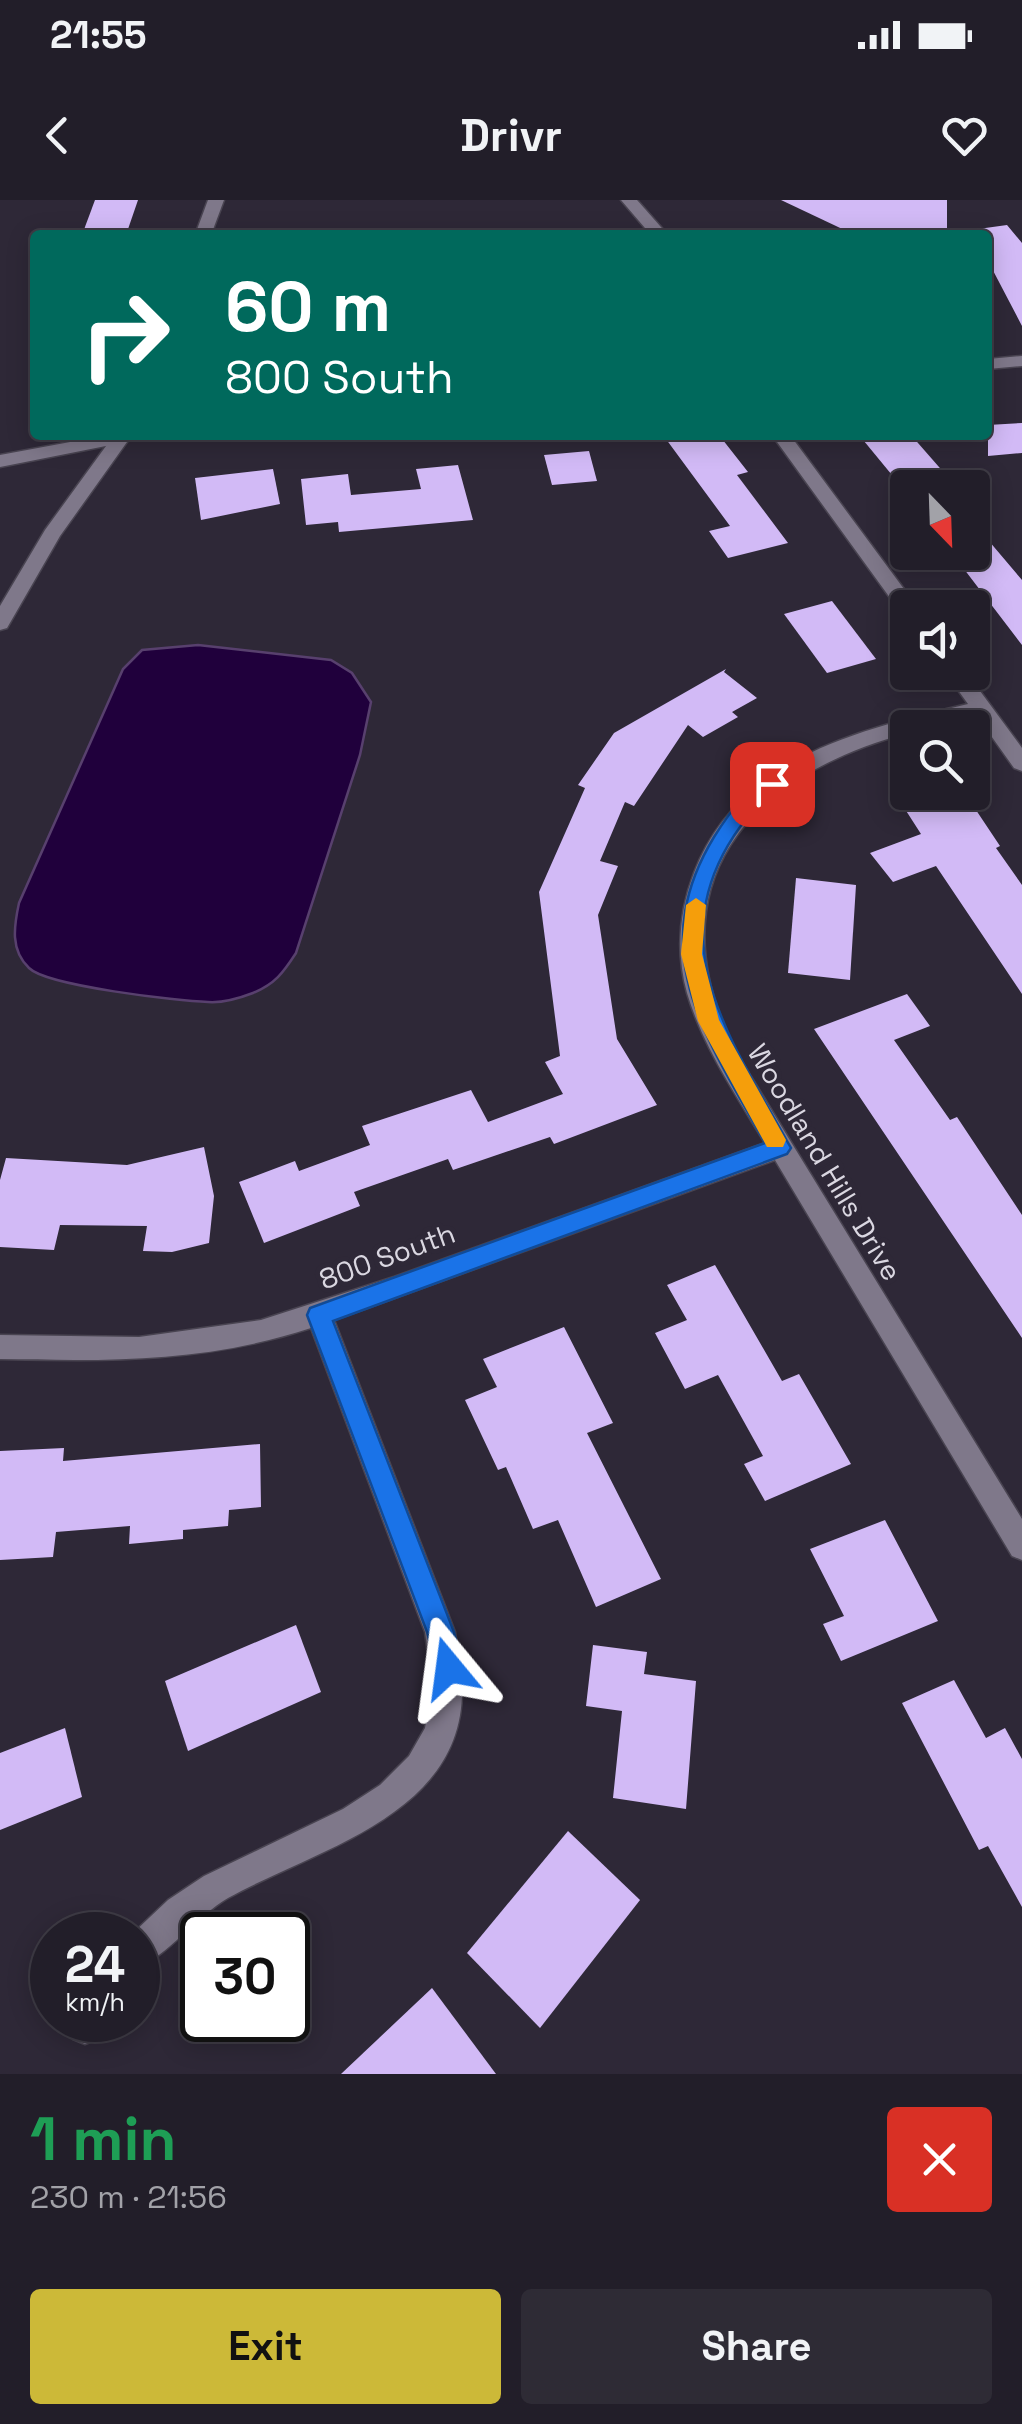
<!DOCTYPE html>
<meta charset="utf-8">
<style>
:root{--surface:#221e29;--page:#2e2b35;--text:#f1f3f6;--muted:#a2a2a8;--line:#3f3c46;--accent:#ccb938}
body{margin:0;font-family:"Space Grotesk",sans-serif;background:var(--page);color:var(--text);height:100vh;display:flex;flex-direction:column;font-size:38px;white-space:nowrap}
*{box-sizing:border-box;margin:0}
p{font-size:32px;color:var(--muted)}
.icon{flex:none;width:55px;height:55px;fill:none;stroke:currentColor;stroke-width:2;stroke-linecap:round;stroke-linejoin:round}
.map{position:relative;height:1874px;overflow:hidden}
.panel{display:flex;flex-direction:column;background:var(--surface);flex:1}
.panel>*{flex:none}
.guide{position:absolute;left:30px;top:30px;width:962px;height:210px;border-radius:10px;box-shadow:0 5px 25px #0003,0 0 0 2px var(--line);background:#00695c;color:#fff;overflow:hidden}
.needle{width:65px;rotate:157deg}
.buttons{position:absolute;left:890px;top:270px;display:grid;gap:20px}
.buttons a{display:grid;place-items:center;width:100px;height:100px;border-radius:10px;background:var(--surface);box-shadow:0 5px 25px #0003,0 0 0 2px var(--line);font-size:50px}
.speed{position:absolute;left:30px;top:1712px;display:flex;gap:20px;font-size:50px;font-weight:700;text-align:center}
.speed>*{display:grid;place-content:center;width:130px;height:130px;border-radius:50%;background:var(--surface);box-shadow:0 5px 25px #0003,0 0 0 2px var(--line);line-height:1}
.speed small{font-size:25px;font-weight:400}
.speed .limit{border:5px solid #111;border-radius:15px;background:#fff;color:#111}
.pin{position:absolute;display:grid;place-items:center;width:85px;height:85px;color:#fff;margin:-42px;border-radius:20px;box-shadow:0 5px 15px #0006}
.me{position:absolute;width:110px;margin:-55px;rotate:344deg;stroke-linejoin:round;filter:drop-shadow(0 0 8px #0008)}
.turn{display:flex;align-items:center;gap:35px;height:210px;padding:0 30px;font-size:45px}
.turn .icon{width:130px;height:130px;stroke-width:2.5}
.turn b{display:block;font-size:70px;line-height:85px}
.round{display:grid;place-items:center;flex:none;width:105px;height:105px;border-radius:10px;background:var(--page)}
.head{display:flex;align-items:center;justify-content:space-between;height:170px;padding:0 30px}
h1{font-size:60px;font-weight:600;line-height:75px;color:#1e9e55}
.primary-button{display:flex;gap:20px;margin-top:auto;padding:20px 30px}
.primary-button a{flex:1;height:115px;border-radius:10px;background:var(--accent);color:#111;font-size:40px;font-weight:600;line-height:115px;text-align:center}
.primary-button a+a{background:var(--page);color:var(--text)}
.status{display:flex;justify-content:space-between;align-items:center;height:70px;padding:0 50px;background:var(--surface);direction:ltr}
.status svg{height:28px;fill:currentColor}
header{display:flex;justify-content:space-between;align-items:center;height:130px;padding:0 30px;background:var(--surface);font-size:45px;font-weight:600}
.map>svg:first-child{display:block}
.water{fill:#20003c;stroke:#58406e;stroke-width:2.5}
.building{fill:#d2baf6}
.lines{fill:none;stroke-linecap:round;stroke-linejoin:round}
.street-casing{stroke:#494451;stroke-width:3}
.secondary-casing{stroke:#494451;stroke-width:3}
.street{fill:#7f788a;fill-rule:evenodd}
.secondary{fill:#7f788a;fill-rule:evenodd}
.route{fill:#1a73e8;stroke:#114b97;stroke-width:2.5}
.slow{fill:#f59e0b}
.labels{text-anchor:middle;stroke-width:10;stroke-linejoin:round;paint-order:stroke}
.street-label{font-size:28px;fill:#dad7e1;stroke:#2e2837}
</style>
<div class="status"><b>21:55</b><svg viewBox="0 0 49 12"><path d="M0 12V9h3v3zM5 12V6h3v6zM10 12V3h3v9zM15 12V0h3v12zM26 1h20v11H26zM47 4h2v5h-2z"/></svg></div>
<header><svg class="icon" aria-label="back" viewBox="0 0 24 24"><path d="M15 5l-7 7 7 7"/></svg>Drivr<svg class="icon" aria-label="heart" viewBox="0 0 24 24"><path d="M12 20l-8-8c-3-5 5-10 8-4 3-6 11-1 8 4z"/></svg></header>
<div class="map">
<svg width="1022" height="1874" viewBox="0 0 1022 1874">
<rect width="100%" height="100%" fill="#2e2837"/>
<path class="water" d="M198,445L331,460L352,473L371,502L360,555L296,753C283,773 275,784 253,793C240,798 222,803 208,802C178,801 47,786 29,768C10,750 14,726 19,703L123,469L142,450Z"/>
<g class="building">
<polygon points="95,0 138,0 126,35 82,35"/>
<polygon points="781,0 947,0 947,35 855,35"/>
<polygon points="1007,25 1022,43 1022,126 988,61 988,35 974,35 971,30"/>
<polygon points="1022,223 1022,253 988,256 988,225"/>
<polygon points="663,235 719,235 748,272 737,275 788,343 728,358 709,331 730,326"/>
<polygon points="859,235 911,235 946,275 901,286"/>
<polygon points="589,251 597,281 552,285 544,255"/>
<polygon points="458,265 473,320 339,332 338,322 306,325 301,279 348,274 351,295 421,289 416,269"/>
<polygon points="273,269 280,304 201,320 195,278"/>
<polygon points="972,321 1022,380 1022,445 951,352 972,352"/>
<polygon points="832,401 876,459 827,473 784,414"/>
<polygon points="726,469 724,472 757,498 732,512 738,517 703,537 688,525 634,606 625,602 600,661 618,666 598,715 617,839 657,905 554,944 550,937 453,970 448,959 354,992 360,1006 264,1043 239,982 295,961 299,971 370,945 362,926 471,890 488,922 563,894 545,862 560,856 539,692 585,588 578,585 614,533"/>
<polygon points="894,592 964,592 1000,646 996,648 1022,685 1022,794 936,666 893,682 870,653 921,634"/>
<polygon points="796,678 856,685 850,780 788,773"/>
<polygon points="907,794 930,826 894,840 950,920 957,917 1022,1015 1022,1138 814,829"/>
<polygon points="204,947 214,996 209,1043 172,1052 143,1051 147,1026 60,1025 54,1050 0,1047 0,980 6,958 127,965"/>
<polygon points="715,1065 782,1181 799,1174 851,1264 765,1301 744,1264 763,1256 718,1175 685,1189 655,1133 687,1120 667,1085"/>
<polygon points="564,1127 613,1223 587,1233 661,1379 596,1407 558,1320 533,1329 506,1267 498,1270 465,1200 497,1187 483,1159"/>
<polygon points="260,1244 261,1307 229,1310 228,1326 183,1330 183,1339 129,1344 130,1326 56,1332 53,1357 0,1360 0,1251 64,1248 63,1261"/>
<polygon points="885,1320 938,1421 841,1461 823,1424 844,1416 810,1349"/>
<polygon points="296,1425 321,1492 188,1551 165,1481"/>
<polygon points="593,1445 647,1452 644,1474 696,1481 686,1609 613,1598 622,1511 586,1506"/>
<polygon points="954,1480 986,1538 1005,1528 1022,1559 1022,1707 988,1646 979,1650 902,1503"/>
<polygon points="65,1528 82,1597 0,1630 0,1553"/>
<polygon points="568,1631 640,1700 540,1828 467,1753"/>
<polygon points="432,1788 496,1874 341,1874"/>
</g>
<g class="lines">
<g class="street-casing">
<g id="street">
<polygon points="621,0 637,0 668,35 651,35"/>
<polygon points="108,235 130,238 121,243 0,267 0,255"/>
<polygon points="772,235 790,235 918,408 908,408 908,414 901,413"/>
<path d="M945,472H966L1022,548V571L1014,568L977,516L930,528H908V533C747,576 653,684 734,849L1022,1319V1360L1012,1356L775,960L334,1120L455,1432C457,1449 462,1468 462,1485C466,1615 318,1648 228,1698C198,1715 165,1758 138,1767V1735H131L168,1700L204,1676L343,1609L380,1585L409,1556L425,1528L432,1487L425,1432L311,1128C204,1163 110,1161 0,1159V1135L139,1137L261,1120L394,1077L765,943C736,895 703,847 687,793C676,753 679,712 694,673C738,557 859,530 968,504Z"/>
<polygon points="71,1820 107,1820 97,1839 85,1844 73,1839 68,1827"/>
</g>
</g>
<g class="secondary-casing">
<g id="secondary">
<polygon points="208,0 224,0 211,35 195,35"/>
<polygon points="1022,156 1022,166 988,169 988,159"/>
<polygon points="114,235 132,235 60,336 7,428 0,430 0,406 45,330"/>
</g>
</g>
<use href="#street" class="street"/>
<use href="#secondary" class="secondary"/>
</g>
<path class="route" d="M772,577L779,580V589C766,601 750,613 740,627C658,741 730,838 787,941L791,948L787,954L333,1121L454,1432L463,1468L459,1477L449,1481L439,1477L427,1432L307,1115L310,1108L765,943C708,839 643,754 714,637C727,616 748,585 772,577Z"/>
<polygon class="slow" points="696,698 706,705 702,754 719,820 786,940 783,947 767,947 698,821 681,754 686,705"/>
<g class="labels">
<g class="street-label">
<text transform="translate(825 962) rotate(59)" y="10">Woodland Hills Drive</text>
<text transform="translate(387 1056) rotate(-20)" y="10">800 South</text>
</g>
</g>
</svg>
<div class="buttons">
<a><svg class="needle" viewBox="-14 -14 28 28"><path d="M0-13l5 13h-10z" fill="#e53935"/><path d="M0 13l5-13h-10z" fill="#a2a2a8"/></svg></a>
<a><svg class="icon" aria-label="sound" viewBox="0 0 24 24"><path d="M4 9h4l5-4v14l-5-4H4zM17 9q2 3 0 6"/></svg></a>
<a><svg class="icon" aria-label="search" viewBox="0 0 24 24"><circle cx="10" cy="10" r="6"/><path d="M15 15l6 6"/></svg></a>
</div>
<div class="speed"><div>24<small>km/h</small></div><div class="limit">30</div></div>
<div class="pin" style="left:772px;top:584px;background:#d93025"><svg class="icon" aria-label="arrive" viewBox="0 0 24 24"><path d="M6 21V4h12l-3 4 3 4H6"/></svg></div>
<svg class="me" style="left:449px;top:1468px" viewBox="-20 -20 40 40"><path d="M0-17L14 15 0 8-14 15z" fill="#1a73e8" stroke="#fff" stroke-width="4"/></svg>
<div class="guide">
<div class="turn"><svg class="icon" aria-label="right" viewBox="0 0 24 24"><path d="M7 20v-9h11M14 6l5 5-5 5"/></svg><div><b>60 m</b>800 South</div></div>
</div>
</div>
<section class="panel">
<div class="head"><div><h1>1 min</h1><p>230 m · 21:56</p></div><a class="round" style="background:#d93025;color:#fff"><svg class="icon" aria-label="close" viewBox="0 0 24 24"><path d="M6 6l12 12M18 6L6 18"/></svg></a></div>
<div class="primary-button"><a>Exit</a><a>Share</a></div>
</section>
